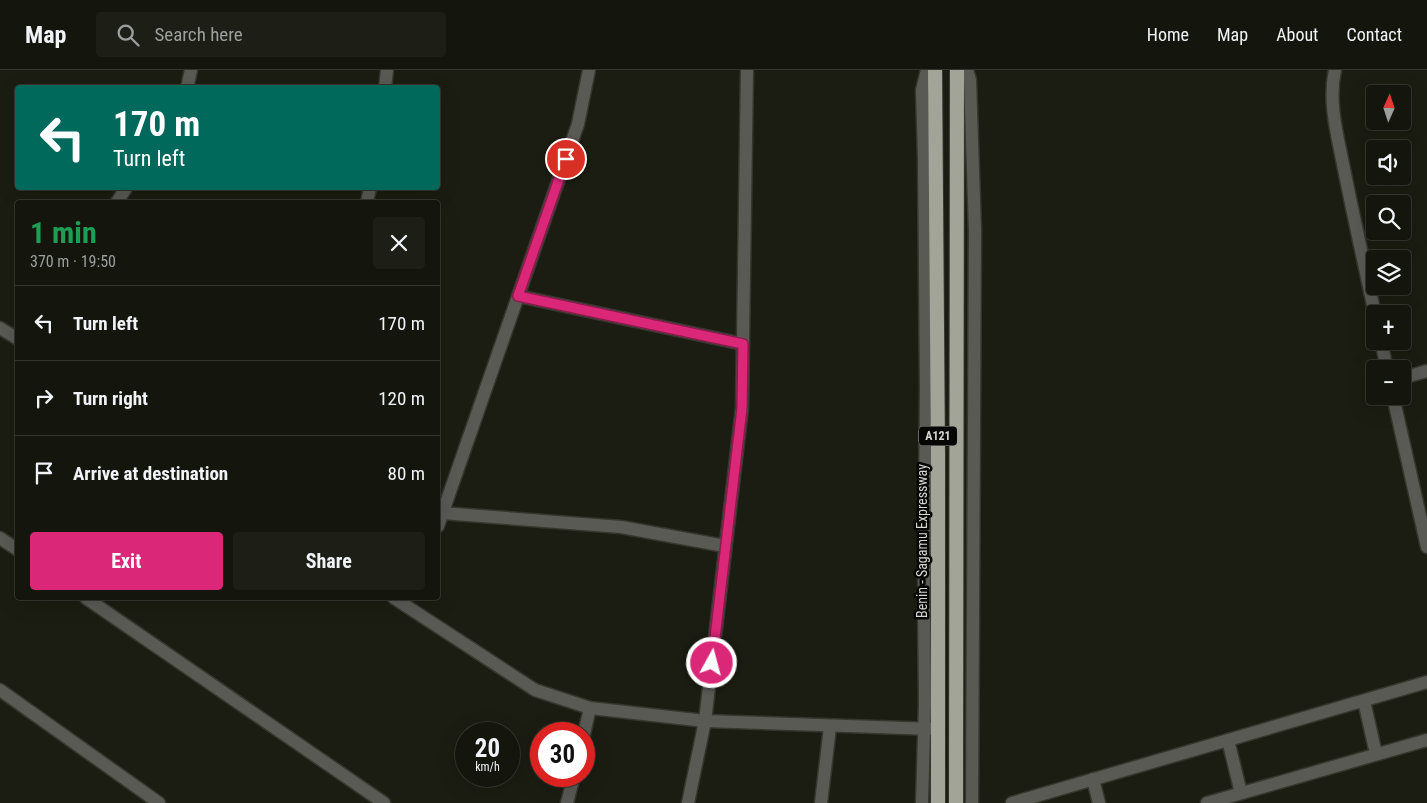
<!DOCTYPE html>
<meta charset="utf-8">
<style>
:root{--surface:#14160e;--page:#1d1f17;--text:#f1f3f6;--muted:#9d9f9e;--line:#33352e;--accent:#db2777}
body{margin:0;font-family:"Roboto Condensed",sans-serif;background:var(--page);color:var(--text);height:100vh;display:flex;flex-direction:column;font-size:19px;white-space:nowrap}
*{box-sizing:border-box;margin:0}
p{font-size:16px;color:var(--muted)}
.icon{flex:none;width:28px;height:28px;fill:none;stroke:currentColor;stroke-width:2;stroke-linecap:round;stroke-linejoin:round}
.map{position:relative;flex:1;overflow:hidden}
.sheet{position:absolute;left:15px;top:130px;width:425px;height:400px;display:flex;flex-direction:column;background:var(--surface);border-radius:5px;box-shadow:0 5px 20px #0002,0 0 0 1px var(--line)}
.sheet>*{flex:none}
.banner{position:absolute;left:15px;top:15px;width:425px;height:105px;border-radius:5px;box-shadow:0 5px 20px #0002,0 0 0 1px var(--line);background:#00695c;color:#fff;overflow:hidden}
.needle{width:32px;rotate:3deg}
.tools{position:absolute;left:1366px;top:15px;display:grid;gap:10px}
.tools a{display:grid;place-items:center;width:45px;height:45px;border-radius:5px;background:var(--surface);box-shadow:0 5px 20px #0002,0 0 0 1px var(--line);font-size:25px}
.speed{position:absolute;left:455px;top:652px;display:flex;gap:10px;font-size:25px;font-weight:700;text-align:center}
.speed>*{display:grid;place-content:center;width:65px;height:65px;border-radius:50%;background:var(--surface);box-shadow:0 5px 20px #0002,0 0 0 1px var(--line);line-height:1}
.speed small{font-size:12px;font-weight:400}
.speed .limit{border:8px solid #d22;background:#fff;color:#111}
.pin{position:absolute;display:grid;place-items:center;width:42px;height:42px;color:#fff;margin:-21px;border:2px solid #fff;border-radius:50%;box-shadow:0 1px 5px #0007}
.me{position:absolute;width:55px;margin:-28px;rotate:7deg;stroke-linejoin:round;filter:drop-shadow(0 0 4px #0008)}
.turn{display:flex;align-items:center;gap:18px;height:105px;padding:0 15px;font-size:22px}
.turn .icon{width:65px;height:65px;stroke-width:2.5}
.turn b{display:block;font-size:35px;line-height:42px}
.round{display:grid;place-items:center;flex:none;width:52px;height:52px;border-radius:5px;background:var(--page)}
.overview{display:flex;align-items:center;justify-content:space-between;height:85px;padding:0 15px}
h1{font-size:30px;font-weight:700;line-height:38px;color:#1e9e55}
.button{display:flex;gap:10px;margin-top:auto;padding:10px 15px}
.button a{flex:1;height:58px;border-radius:5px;background:var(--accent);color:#fff;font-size:20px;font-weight:700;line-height:58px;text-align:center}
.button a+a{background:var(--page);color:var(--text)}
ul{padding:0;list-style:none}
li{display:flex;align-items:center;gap:15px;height:75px;padding:0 15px;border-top:1px solid var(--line)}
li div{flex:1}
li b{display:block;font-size:19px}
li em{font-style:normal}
header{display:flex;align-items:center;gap:30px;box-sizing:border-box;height:70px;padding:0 25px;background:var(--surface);border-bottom:1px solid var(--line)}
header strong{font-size:24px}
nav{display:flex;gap:28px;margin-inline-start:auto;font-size:18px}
.search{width:350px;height:45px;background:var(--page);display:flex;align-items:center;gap:12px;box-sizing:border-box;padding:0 18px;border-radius:5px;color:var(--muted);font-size:19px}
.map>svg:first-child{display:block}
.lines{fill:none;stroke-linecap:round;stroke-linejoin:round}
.minor-casing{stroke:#35372d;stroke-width:15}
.trunk-casing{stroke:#35372d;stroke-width:16}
.minor{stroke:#595a54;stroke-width:12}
.trunk{stroke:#a2a498;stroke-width:14}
.route-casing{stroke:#8e194d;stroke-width:12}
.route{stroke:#db2777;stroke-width:9}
.labels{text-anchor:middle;stroke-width:5;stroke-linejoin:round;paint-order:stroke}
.shield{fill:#060704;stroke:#989994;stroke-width:1}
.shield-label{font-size:12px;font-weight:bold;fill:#d7d8d1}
.street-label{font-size:14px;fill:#d7d8d1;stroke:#060704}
</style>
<header>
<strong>Map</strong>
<div class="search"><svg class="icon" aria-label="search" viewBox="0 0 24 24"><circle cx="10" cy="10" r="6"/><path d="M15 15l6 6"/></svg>Search here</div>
<nav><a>Home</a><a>Map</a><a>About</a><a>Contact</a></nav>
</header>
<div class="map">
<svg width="1427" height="733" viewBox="0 0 1427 733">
<rect width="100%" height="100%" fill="#1b1d12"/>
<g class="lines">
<g class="minor-casing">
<g id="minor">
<polyline points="967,0 970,10 975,161 972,733"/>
<path d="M1335,0C1328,31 1337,64 1343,94C1353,144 1364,194 1375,244"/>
<polyline points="187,18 191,0"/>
<polyline points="385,18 387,0"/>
<polyline points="117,132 126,118"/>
<polyline points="367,132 370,118"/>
<polyline points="518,226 743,274"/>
<polyline points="0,258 18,269"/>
<polyline points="1381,271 1387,299"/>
<polyline points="1402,308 1427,301"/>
<polyline points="1393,326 1427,477"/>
<polyline points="442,443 621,457 725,476"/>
<polyline points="438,456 578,54 589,0"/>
<polyline points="0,468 18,480"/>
<polyline points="86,528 384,733"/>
<polyline points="394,528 535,620 590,638 705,651 933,659"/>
<polyline points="0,620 159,733"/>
<polyline points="1364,631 1376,684"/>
<polyline points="584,664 590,638"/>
<polyline points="1228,670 1241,723"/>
<polyline points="1093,709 1099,733"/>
<polyline points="567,733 574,706"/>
<polyline points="688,733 705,651 742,338 747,0"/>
<polyline points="821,733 830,657"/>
<polyline points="922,733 925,632 924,538 926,317 924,88 922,20 927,0"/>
<polyline points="1012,733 1427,612"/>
<polyline points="1207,733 1427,670"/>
</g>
</g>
<g class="trunk-casing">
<g id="trunk">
<polyline points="935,0 938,384 938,733"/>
<polyline points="956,733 957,0"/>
</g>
</g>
<use href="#minor" class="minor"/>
<use href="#trunk" class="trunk"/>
</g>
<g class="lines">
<g class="route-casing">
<polyline id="route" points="566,89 518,226 743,274 742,338 712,593"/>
</g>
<use href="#route" class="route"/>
</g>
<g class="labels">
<rect class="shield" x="919" y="356.5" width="38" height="19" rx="4"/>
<g class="shield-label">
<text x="938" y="370">A121</text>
</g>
<g class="street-label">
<text transform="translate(922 471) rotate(-90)" y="5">Benin - Sagamu Expressway</text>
</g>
</g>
</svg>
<div class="tools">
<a><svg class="needle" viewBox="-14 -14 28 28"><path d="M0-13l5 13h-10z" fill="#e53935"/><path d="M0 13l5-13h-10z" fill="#9d9f9e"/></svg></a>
<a><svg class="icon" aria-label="sound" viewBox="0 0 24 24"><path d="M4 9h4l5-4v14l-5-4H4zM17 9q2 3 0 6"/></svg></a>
<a><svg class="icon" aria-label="search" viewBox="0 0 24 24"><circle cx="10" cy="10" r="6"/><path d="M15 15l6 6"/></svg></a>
<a><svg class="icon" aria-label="layers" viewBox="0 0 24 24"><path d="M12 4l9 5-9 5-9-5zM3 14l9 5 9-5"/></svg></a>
<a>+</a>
<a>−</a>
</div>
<div class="speed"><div>20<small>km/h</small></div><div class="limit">30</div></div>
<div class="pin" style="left:566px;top:89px;background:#d93025"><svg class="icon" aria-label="arrive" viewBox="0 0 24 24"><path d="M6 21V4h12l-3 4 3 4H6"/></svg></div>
<svg class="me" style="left:712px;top:593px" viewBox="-20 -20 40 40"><circle r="17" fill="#db2777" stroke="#fff" stroke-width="3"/><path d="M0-11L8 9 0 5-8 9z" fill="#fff"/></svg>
<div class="banner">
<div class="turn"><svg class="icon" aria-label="left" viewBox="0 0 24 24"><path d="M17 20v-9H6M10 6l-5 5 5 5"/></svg><div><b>170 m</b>Turn left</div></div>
</div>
<section class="sheet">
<div class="overview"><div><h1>1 min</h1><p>370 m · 19:50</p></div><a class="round"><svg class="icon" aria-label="close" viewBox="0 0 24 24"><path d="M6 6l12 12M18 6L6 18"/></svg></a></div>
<ul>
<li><svg class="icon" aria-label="left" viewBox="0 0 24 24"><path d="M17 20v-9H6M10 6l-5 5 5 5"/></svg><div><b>Turn left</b></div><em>170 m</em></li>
<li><svg class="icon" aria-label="right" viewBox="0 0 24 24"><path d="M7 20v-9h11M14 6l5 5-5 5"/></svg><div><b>Turn right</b></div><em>120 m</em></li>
<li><svg class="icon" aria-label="arrive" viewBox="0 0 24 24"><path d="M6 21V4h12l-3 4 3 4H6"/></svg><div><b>Arrive at destination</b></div><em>80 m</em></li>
</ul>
<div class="button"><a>Exit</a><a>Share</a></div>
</section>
</div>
